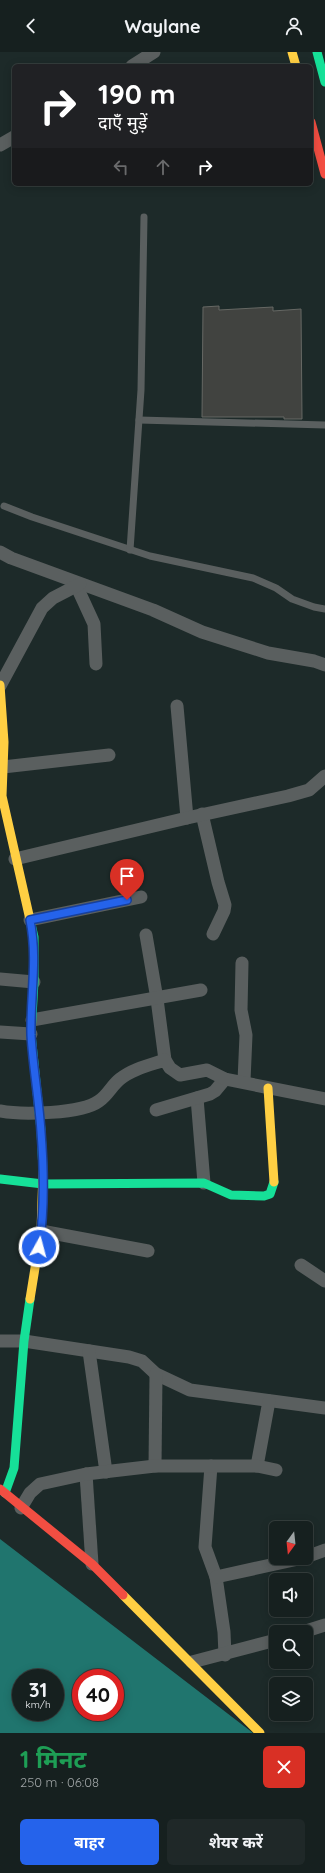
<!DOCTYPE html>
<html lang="hi">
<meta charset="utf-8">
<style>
:root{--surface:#16201f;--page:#1f2828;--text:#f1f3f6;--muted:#9ea3a4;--line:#353e3d;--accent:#2563eb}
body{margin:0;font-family:Quicksand,"Noto Sans Devanagari",sans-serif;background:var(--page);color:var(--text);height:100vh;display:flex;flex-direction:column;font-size:15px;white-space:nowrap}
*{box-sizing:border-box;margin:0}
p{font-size:13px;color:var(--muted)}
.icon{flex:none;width:22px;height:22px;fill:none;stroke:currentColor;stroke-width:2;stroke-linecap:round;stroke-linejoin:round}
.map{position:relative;height:1681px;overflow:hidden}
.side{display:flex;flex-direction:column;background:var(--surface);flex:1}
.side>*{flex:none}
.top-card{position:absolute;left:12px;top:12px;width:301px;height:122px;border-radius:6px;box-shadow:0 2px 10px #0003,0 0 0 1px var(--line);background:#202124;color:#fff;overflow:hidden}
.needle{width:26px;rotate:195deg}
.fabs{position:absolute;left:269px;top:1469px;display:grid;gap:8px}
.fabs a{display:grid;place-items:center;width:44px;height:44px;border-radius:6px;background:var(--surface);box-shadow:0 2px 10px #0003,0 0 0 1px var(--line);font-size:20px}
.speed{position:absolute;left:12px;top:1617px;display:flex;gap:8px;font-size:20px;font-weight:700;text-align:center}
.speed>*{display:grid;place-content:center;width:52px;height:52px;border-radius:50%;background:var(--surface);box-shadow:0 2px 10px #0003,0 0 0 1px var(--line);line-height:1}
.speed small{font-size:10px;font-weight:400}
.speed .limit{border:6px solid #d22;background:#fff;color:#111}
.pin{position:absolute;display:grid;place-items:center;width:34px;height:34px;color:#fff;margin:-41px -17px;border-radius:50% 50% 50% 0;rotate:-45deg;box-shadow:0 0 4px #0007}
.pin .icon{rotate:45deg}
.me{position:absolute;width:44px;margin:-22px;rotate:7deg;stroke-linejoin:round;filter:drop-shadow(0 0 3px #0008)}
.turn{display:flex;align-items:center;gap:14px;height:84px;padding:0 20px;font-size:18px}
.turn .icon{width:52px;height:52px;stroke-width:2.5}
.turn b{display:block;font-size:28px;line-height:34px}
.lanes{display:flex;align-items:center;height:38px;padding:0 20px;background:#0003;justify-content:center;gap:20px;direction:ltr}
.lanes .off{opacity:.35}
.round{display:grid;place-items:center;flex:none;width:42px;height:42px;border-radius:6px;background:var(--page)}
.head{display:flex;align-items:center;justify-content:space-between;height:68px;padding:0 20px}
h1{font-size:24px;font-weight:700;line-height:30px;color:#1e9e55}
.action{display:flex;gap:8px;margin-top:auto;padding:8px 20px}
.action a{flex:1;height:46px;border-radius:6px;background:var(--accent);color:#fff;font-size:16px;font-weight:700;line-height:46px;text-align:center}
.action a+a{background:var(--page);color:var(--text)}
header{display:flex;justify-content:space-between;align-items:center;height:52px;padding:0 20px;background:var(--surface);font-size:18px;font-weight:700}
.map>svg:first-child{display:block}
.water{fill:#20756e;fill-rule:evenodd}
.building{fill:#414340;stroke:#666864}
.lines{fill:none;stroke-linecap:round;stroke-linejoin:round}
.lane{stroke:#5a5f5f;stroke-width:7}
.street{stroke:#5a5f5f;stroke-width:13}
.fast{stroke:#16e098;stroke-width:9}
.slow{stroke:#ffcf43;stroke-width:9}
.jam{stroke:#f24e42;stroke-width:9}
.route-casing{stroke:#184099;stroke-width:10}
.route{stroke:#2563eb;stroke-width:7}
</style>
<header><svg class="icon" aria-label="back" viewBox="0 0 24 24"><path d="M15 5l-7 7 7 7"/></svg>Waylane<svg class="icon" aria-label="person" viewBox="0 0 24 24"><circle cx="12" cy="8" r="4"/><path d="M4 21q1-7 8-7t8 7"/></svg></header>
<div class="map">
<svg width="325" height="1681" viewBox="0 0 325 1681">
<rect width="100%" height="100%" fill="#1d2a29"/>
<path class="water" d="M0,1487L253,1681H0ZM21,1626H55V1660H21ZM81,1626H115V1660H81Z"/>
<polygon class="building" points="219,254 219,258 273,255 273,259 301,257 302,367 284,367 284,365 202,365 203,255"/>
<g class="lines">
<g class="lane">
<polyline points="139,368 325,373"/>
<polyline points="4,454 32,465 150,504 253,526 276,536 292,547 314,555 325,557"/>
<polyline points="130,498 141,338 144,165"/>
</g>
<g class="street">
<polyline points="132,14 154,0"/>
<polyline points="0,93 14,85"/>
<polyline points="0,500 11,506 153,558 202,580 268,601 314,609 325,613"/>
<polyline points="77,535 94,572 96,612"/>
<polyline points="0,634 42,556 53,546 80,532"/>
<polyline points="177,654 187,766"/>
<polyline points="3,715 109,703"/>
<polyline points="202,762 218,830 225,853 224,859 213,882"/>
<polyline points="15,807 187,766 288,744 309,738 325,724"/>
<polyline points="30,868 141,845"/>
<polyline points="146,883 157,947 165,1008"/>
<polyline points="242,911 241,958 246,983 244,1029"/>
<polyline points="0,927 34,930"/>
<polyline points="32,968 201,938"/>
<polyline points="0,980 31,982"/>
<polyline points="197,1046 204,1131"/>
<polyline points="156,1058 210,1042 215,1039 225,1027"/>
<path d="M0,1059C21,1063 82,1062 99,1049C108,1043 112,1033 120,1027C132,1017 150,1013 165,1008L170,1016L180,1023L207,1018L225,1027L325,1047"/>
<polyline points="41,1179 148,1199"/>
<polyline points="301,1213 325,1229"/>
<polyline points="0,1289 24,1289 129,1305 142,1309 156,1322 190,1338 325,1356"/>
<polyline points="89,1299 106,1420"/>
<polyline points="155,1414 156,1322"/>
<polyline points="211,1414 205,1495 216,1525 224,1580 225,1603"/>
<polyline points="257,1414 269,1349"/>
<polyline points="86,1422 92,1512"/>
<polyline points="21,1456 30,1441 40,1432 86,1422 155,1414 257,1414 276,1418"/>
<polyline points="306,1505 325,1498"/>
<polyline points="216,1525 303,1506"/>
<polyline points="303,1580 325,1573"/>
<polyline points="192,1610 276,1588"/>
</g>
<g class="fast">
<polyline points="317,0 325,30"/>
<polyline points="31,872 34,885 34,930 31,982 41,1078 43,1119"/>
<polyline points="0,1127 43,1132 204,1131 231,1143 264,1144 270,1142 274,1130"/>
<polyline points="5,1441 14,1416 24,1289 30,1247"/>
</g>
<g class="slow">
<polyline points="292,0 296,14"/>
<polyline points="0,633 4,690 2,744 31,872"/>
<polyline points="268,1036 274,1130"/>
<polyline points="30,1247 41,1179 43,1119"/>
<polyline points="123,1543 260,1681"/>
</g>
<g class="jam">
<polyline points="311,70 325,122"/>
<polyline points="0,1437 92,1512 123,1543"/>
</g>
</g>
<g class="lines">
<g class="route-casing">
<path id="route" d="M39,1195C45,1157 44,1118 41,1080C39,1048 33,1016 31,983C30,944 38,908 30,868L127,848"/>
</g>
<use href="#route" class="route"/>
</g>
</svg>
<div class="fabs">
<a><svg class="needle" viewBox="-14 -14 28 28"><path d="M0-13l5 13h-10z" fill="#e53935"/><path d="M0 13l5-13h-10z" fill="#9ea3a4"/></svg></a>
<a><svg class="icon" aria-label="sound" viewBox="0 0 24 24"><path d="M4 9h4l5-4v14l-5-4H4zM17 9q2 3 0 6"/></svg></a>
<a><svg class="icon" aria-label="search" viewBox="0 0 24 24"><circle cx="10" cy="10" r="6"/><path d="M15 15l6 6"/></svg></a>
<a><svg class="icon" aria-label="layers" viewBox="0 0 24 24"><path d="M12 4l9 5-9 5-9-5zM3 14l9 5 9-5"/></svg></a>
</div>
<div class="speed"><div>31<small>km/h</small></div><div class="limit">40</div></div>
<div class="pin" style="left:127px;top:848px;background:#d93025"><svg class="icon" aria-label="arrive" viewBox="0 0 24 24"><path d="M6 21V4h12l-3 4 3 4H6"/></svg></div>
<svg class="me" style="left:39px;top:1195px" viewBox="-20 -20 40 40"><circle r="17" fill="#2563eb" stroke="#fff" stroke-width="3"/><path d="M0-11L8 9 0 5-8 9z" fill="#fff"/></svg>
<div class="top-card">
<div class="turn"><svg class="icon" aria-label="right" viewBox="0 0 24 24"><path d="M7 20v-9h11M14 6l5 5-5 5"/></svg><div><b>190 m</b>दाएँ मुड़ें</div></div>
<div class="lanes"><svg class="icon off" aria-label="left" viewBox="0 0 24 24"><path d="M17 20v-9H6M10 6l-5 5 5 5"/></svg><svg class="icon off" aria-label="ahead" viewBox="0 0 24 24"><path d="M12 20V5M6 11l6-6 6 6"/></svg><svg class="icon" aria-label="right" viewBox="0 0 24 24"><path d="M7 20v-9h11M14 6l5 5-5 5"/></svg></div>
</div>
</div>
<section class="side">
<div class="head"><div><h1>1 मिनट</h1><p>250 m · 06:08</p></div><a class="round" style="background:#d93025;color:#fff"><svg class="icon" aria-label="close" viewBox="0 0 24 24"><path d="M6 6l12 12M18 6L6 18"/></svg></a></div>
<div class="action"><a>बाहर</a><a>शेयर करें</a></div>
</section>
